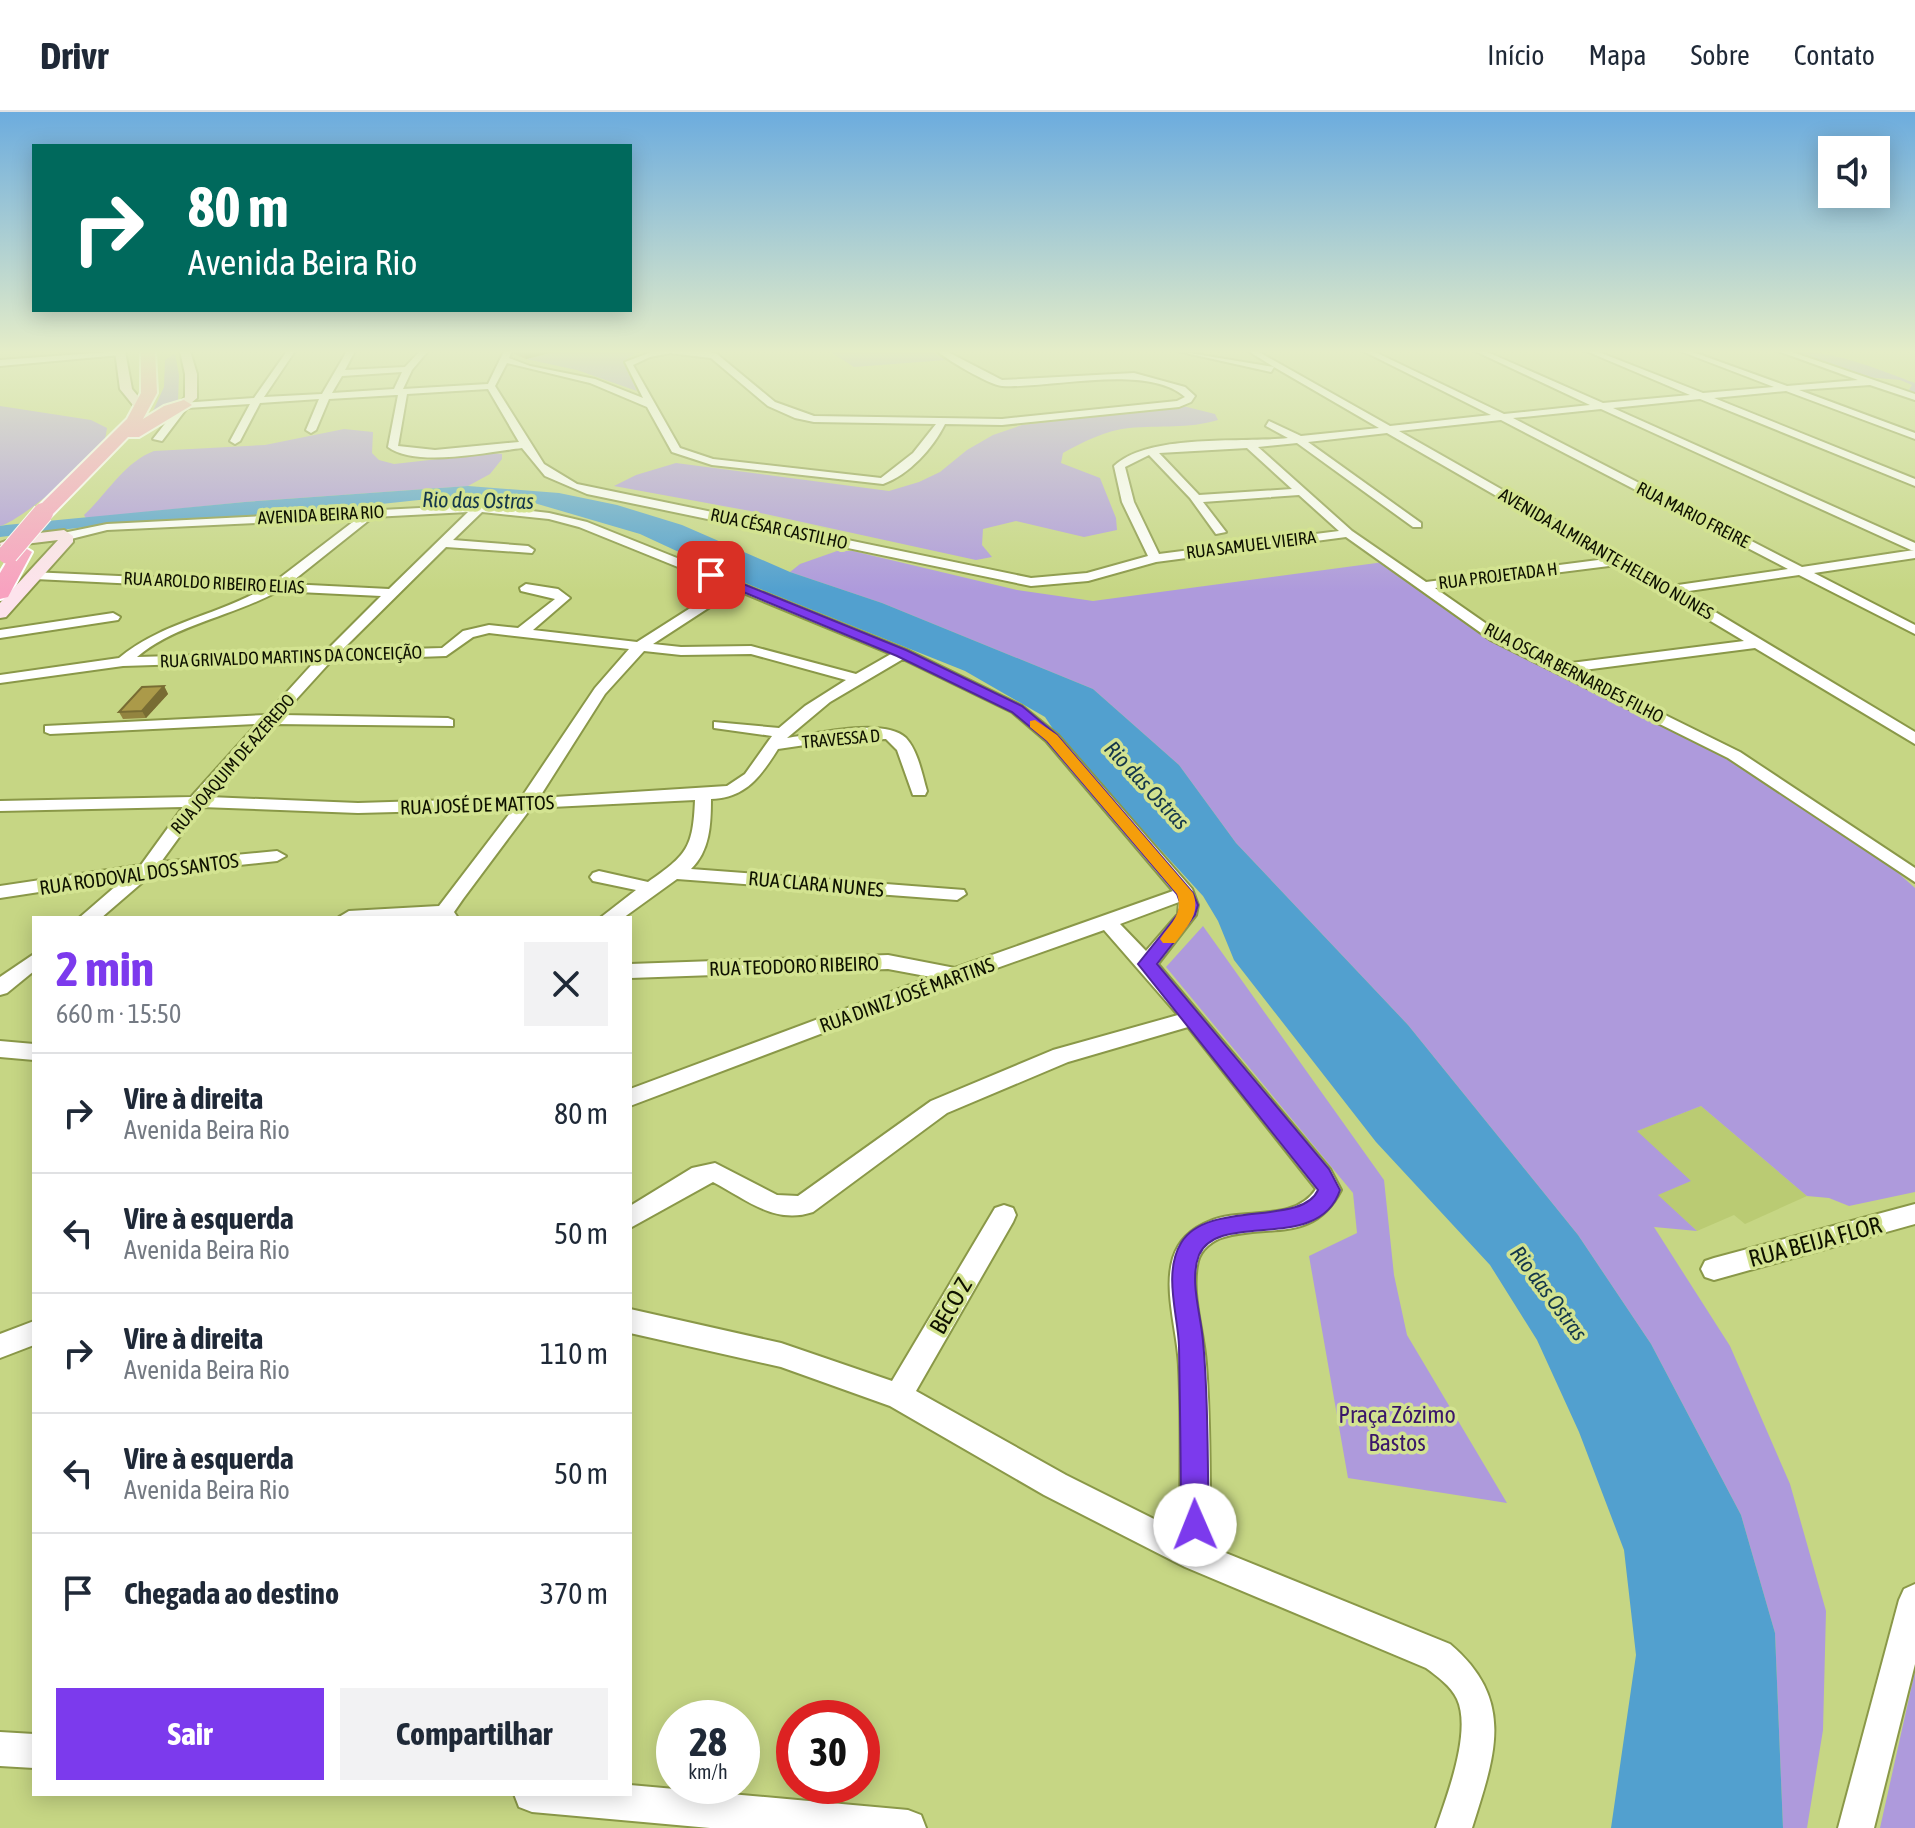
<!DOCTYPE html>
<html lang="pt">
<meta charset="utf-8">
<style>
:root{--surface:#fff;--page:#f2f2f3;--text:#1f2937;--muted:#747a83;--line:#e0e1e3;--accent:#7c3aed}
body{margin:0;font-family:"Asap Condensed",sans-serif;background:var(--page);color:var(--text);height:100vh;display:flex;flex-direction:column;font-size:30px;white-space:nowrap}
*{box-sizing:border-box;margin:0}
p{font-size:26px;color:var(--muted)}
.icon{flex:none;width:44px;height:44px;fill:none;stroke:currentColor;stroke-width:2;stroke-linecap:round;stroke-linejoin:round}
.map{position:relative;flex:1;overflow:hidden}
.sheet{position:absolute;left:32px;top:804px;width:600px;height:880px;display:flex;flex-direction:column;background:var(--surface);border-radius:0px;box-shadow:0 4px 20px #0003}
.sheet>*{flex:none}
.hud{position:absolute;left:32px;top:32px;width:600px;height:168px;border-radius:0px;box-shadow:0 4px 20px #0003;background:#00695c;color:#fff;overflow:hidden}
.controls{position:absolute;left:1818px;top:24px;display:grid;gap:16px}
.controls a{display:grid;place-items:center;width:72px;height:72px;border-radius:0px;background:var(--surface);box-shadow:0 4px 20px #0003;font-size:40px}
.speed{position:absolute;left:656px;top:1588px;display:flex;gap:16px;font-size:40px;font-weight:700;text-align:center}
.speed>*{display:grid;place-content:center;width:104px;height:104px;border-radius:50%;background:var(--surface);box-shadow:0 4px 20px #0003;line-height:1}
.speed small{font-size:20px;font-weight:400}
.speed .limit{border:12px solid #d22;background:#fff;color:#111}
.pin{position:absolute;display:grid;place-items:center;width:68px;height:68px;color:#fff;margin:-34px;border-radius:16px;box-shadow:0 4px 12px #0006}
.me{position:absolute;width:88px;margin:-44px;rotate:359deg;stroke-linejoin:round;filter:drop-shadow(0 0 6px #0008)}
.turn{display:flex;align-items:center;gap:28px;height:168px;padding:0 24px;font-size:36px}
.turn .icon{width:104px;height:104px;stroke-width:2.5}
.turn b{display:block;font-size:56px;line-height:68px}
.round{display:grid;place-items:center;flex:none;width:84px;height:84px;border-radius:0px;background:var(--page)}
.summary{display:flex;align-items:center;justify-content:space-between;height:136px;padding:0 24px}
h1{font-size:48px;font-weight:700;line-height:60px;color:var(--accent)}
.action{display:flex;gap:16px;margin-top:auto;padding:16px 24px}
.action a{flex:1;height:92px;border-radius:0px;background:var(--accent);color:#fff;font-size:32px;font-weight:700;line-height:92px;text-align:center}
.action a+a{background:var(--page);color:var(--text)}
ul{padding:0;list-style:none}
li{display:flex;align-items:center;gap:24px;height:120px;padding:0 24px;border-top:2px solid var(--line)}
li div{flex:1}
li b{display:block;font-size:30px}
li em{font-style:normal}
header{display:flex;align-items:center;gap:48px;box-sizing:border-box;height:112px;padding:0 40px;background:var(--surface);border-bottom:2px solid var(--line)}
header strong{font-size:38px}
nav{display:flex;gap:44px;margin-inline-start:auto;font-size:28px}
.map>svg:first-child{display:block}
.built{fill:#bacb73}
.green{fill:#ae9adc}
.water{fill:#52a0cf}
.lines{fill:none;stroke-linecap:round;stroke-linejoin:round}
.street-casing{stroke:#8a9848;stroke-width:4}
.secondary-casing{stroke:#8a9848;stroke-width:4}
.highway-casing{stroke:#fff;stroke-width:4}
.street{fill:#fff;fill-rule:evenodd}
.secondary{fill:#fde3ec;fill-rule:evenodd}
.highway{fill:#f8a2c0;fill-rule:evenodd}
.highway-bridge-casing{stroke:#fff;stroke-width:22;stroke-linecap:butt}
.highway-bridge{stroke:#f8a2c0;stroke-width:20}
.wall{fill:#93843f}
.shaded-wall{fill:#786c33}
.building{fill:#ab9a49;stroke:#786c33;stroke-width:2}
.route{fill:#7c3aed;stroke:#51269a;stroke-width:2}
.slow{fill:#f59e0b}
.labels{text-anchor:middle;stroke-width:7;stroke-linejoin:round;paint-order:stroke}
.far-street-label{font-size:18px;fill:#0f1200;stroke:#d3e391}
.street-label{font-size:20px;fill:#0f1200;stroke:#d3e391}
.water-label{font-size:22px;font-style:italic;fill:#14374b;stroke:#d3e391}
.near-street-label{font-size:24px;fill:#0f1200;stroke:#d3e391}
.near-park-label{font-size:24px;fill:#3a1669;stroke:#d3e391}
</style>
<header>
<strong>Drivr</strong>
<nav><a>Início</a><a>Mapa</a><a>Sobre</a><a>Contato</a></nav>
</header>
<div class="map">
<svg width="1915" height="1716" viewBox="0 0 1915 1716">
<rect width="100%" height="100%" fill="#c6d684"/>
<polygon class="built" points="1701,994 1807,1084 1745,1112 1734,1103 1697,1119 1657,1083 1690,1069 1636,1019"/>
<g class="green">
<polygon points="560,239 649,239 635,241 623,250 637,279 577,258 526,247"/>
<polygon points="829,239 932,239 946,248 854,255"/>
<path d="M1792,239C1836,239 1874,256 1915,271V281L1909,278L1912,273L1900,268L1866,265Z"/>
<polygon points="175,241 179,263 178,289 153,299 164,275 165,248"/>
<path d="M0,294L91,308L107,316C106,321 106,325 104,329C95,347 19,410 0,414Z"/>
<path d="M1183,294L1215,302L1218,308C1188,317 1160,313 1129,316C1106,318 1083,330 1063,341L1061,351L1100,366L1116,406L1117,418L1084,425L1016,409L983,417L982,433L992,445L976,448L756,400L614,374L636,363L676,351L889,379L919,370L940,360L967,338L993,323L1022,313Z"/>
<path d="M344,317L373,320L372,341L379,348L394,352L492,341L502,342V347L490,362L468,374L245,390L86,406L84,403C108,381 123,351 154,339L265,333Z"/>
<polygon points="837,439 853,439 1017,478 1093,489 1384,450 1493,529 1733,648 1887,751 1915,776 1915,1080 1849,1094 1829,1086 1807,1084 1701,994 1637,1019 1691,1069 1658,1083 1697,1119 1654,1115 1730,1234 1790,1372 1826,1499 1823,1618 1807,1716 1783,1716 1775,1521 1741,1403 1651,1232 1578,1123 1408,913 1236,731 1179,653 1093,577 882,491 790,460 800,452"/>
<polygon points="1203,814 1384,1068 1394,1163 1407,1223 1507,1391 1348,1366 1309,1144 1357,1121 1353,1081 1166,855"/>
<polygon points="1915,1560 1915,1716 1880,1716 1911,1577"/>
</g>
<polygon class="water" points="468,374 559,381 617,393 682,413 790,460 882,491 1093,577 1179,653 1236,731 1408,913 1578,1123 1651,1232 1741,1403 1775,1521 1783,1716 1611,1716 1636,1543 1624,1438 1579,1320 1537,1228 1490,1153 1376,1030 1234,848 1218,809 1203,784 1061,629 1045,605 965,559 750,473 640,422 524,388 419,388 305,400 112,412 0,425 0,414 6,413 245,390"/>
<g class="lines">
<g class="street-casing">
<g id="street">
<polygon points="123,239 120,243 0,254 0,248"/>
<path d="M287,239H295L264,285L322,282L347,239H355L345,258L405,255L420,239H428L412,258L403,277L488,272L504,239H512L509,246L530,254L595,267L643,286L625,250L654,239H707L717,242L775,290L814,304L1002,307L1177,289L1185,285C1147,251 1050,277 1002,274C989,273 946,247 937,239H946L1002,268L1134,261L1185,275L1195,284L1191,290L1179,295L1002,313L945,312C933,336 909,363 883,372L712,353L672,340L647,295L590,271L507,251L495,274L544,352L577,372L1031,466L1087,461L1148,444L1122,390L1114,354C1149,321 1241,331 1288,326L1266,314L1269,309L1301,324L1379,316L1274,255L1271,260L1177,239L1274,255L1248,239H1257L1390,314L1491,303L1363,239H1373L1504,302L1590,293L1475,239H1485L1603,291L1690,283L1586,239H1596L1703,281L1774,275L1680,239H1690L1787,274L1858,268L1778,239H1789L1915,282V288L1870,273L1799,278L1915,321V327L1786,279L1714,286L1915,367V374L1700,287L1613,296L1915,431V446L1814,461L1915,513V522L1799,463L1682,480L1915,620V632L1755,536L1576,559L1740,640L1915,756V770L1728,646L1491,528L1346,425L1156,450L1088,469L1031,474L587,382L545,364L522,336C488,340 416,356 388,335L398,283H396L329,287L316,318L311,321L306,318L319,287L260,291L240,329L235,332L230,329L250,292L187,296L162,329L153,327L181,291L254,286ZM670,241L711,246L768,294L795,306L814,310L936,312L913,341L881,366L713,347L680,336L633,253L650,245ZM402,260L394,277L332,281L342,264ZM488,277L519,330L435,338L398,334L407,282ZM1601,297L1911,438H1914L1802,455L1513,306ZM1501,308L1788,457L1671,474L1399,319ZM1387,321L1606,447L1426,470L1352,419L1258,335L1297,331L1413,415H1421V411L1308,330ZM1247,336L1292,377L1199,383L1159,341ZM1149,343L1190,386L1216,422L1226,420L1203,390L1299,383L1339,419L1159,442L1134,390L1125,355ZM1617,453L1744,529L1563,552L1501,522L1435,476Z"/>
<path d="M479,393L549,401L587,410L907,538L1022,594L1058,623L1192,777L1198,793L1196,803L1158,852L1330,1057L1341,1078C1314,1131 1271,1112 1224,1125C1213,1128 1201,1137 1198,1149C1190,1181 1204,1219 1206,1252C1211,1313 1209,1374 1211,1435L1450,1532C1516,1588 1495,1643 1472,1716H1436C1447,1684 1472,1619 1457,1587C1451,1574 1437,1564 1426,1556L1185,1455L1044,1383L890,1294L781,1255L630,1221V1197L781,1231L892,1269L995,1096L1004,1093L1013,1096L1016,1103L1013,1110L916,1279L1066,1363L1180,1420C1180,1365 1182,1310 1179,1255C1178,1222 1163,1179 1173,1146C1179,1127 1192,1116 1210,1109C1243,1095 1294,1111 1316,1077L1188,915L1068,950L947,1001L813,1100C774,1113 746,1087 713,1070L630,1116V1094L692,1056L715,1051L777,1083L798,1084L931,989L1053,938L1178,903L1104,818L963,868L630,994V977L931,865L888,857L630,866V852L888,843L955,856L1173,779L1046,629L1012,600L903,547L830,590L787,626C814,622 885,605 906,626C918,639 922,662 927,679L925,683H913L897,638L886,627L839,628L778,637C761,664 746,686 711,687C711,712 710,739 691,757L964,778L966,782L957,788L677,767L623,806H600L636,778L593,769L590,765L593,761L599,759L648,770C687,743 693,736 695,688L531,696L463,787L454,800L458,806L339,805L349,799L439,794L513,697L358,701L201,695L161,750L277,739L286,744L277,749L152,762L101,806H79L124,767L0,786V774L141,753L183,695L0,699V689L191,685L257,612L50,622L45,620V614L266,603L316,548L123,554L0,571V563L119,546C161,511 214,504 261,478L35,467L29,463L31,460L273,471L358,406L107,418L67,428L61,424L63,421L107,412ZM468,400L389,477L289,472L373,405ZM482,400L549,407L579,415L725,474L637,530L533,518L570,486L558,477L526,472L520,476L521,479L555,487L518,516L489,513L463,519L442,536L341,539L446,435L532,441L534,438L528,434L453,428ZM736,478L891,542L856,562L751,534L681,535L653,532ZM278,479L381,484L325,540L137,545C176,512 234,504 278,479ZM489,521L629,537L595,576L521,686L358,691L209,685L274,612L453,614V608L448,606L282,603L332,548L446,544L473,525ZM644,539L681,543L751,542L846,568L805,594L779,616L714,610V616L772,624L745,662L727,674L539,686L605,582ZM1179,790L1178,802L1146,839L1120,812Z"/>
<polygon points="113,501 120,505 118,508 0,526 0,518"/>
<polygon points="34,842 34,859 7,881 0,883 0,865"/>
<polygon points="0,929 34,932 34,948 0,945"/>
<polygon points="1915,1092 1915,1112 1714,1168 1705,1165 1701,1157 1705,1149 1714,1146"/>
<polygon points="34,1209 34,1233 0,1246 0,1222"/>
<polygon points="1915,1472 1915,1552 1874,1716 1838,1716 1899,1488 1904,1477"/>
<polygon points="0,1620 34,1622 34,1656 0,1654"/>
<polygon points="630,1673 908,1698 921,1703 926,1716 710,1716 532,1700 519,1695 514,1682 630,1682"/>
</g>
</g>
<g class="secondary-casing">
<g id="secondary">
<polygon points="115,239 125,239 132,277 147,295 145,298 137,298 120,277"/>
<polygon points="180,239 190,239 197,262 197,286 184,297 178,293 185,285 185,262"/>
<polygon points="64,418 73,424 73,430 6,505 0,506 0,491 58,428 25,432 2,442 0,431 23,423"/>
</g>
</g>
<g class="highway-casing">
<g id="highway">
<polygon points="141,239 155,239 157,281 143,307 164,294 184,288 192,293 139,325 128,325 50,405 36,405 33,401 36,397 127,307 141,281"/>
<polygon points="22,434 32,440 8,485 0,487 0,461 15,436"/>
</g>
</g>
<use href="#street" class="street"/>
<use href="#secondary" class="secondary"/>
<use href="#highway" class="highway"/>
<g class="highway-bridge-casing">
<polyline id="highway-bridge" points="8,442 43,401"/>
</g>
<use href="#highway-bridge" class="highway-bridge"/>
</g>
<g class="wall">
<polygon points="513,239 557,239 526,247 514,242"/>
<polygon points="164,574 168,582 146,606 123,607 119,600"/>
</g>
<g class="shaded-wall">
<polygon points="59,239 88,239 60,241"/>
<polygon points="524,239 557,239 526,247"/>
<polygon points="164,574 168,582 146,606 142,599"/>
</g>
<polygon class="building" points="164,574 142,599 119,600 142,575"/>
<linearGradient id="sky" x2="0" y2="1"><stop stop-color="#6cacde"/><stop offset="0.5" stop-color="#e5edc8"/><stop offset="1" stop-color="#e5edc8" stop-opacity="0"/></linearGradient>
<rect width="1915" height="479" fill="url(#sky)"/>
<path class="route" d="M711,459L906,538L1022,594L1057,623L1193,781L1198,793L1195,803L1157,852L1329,1057L1340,1078C1319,1142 1219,1098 1199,1143C1189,1168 1201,1203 1203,1229C1209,1290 1207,1352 1209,1413L1205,1423L1195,1427L1185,1423L1181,1413C1181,1353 1180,1294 1179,1234C1178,1203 1163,1161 1181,1131C1207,1087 1302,1115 1318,1078L1138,852L1178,802L1181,793L1177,782L1047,629L1012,600L897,544L707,465L706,463Z"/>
<path class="slow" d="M1035,608L1057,623L1193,781C1201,802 1187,814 1175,831H1163L1160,827C1170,812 1184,802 1177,782L1047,629L1030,615V609Z"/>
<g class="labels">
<g class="far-street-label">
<text transform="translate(321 403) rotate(-3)" y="6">AVENIDA BEIRA RIO</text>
<text transform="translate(1693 403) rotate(27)" y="6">RUA MARIO FREIRE</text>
<text transform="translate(779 417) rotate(12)" y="6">RUA CÉSAR CASTILHO</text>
<text transform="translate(1251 433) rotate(-7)" y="6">RUA SAMUEL VIEIRA</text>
<text transform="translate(1606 442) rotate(30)" y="6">AVENIDA ALMIRANTE HELENO NUNES</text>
<text transform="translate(1498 464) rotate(-7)" y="6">RUA PROJETADA H</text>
<text transform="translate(214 471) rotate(3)" y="6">RUA AROLDO RIBEIRO ELIAS</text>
<text transform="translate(291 545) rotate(-2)" y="6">RUA GRIVALDO MARTINS DA CONCEIÇÃO</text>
<text transform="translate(1574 561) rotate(27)" y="6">RUA OSCAR BERNARDES FILHO</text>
<text transform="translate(841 627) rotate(-5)" y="6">TRAVESSA D</text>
<text transform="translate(233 652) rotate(-49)" y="6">RUA JOAQUIM DE AZEREDO</text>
</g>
<g class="street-label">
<text transform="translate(477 693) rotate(-2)" y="7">RUA JOSÉ DE MATTOS</text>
<text transform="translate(139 762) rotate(-8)" y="7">RUA RODOVAL DOS SANTOS</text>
<text transform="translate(816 772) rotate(5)" y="7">RUA CLARA NUNES</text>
<text transform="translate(794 854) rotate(-2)" y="7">RUA TEODORO RIBEIRO</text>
<text transform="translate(907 883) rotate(-20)" y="7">RUA DINIZ JOSÉ MARTINS</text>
</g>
<g class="water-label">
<text transform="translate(478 388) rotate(1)" y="8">Rio das Ostras</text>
<text transform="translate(1147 673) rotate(47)" y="8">Rio das Ostras</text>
<text transform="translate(1549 1181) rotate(53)" y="8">Rio das Ostras</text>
</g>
<g class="near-street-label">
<text transform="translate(1815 1130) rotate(-15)" y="8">RUA BEIJA FLOR</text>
<text transform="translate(951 1194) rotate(-60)" y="8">BECO Z</text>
</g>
<g class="near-park-label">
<text x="1397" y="1311">Praça Zózimo<tspan x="1397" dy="28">Bastos</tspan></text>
</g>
</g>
</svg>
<div class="controls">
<a><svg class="icon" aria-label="sound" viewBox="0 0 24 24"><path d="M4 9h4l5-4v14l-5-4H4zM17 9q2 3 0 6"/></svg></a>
</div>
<div class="speed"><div>28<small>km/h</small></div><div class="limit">30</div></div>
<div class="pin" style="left:711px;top:463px;background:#d93025"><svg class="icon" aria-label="arrive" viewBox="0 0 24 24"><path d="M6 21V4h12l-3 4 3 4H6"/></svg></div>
<svg class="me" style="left:1195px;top:1413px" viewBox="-20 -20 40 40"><circle r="19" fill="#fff"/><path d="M0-13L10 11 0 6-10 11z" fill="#7c3aed"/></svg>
<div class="hud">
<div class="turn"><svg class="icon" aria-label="right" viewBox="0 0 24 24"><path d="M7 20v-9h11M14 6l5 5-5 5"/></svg><div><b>80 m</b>Avenida Beira Rio</div></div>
</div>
<section class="sheet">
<div class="summary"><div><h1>2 min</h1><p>660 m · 15:50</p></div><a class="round"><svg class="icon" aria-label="close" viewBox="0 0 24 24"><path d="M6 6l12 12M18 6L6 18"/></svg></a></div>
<ul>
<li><svg class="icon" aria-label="right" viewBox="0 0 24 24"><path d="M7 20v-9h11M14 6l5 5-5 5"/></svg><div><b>Vire à direita</b><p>Avenida Beira Rio</p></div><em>80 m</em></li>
<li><svg class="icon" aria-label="left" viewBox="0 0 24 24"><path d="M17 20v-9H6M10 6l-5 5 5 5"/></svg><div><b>Vire à esquerda</b><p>Avenida Beira Rio</p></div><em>50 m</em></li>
<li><svg class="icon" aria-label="right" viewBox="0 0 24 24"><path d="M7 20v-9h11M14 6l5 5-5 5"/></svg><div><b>Vire à direita</b><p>Avenida Beira Rio</p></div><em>110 m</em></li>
<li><svg class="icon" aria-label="left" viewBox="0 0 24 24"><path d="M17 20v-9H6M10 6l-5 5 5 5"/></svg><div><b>Vire à esquerda</b><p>Avenida Beira Rio</p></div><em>50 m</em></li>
<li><svg class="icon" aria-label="arrive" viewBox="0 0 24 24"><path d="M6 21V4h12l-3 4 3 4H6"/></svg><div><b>Chegada ao destino</b></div><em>370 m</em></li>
</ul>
<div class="action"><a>Sair</a><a>Compartilhar</a></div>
</section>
</div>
